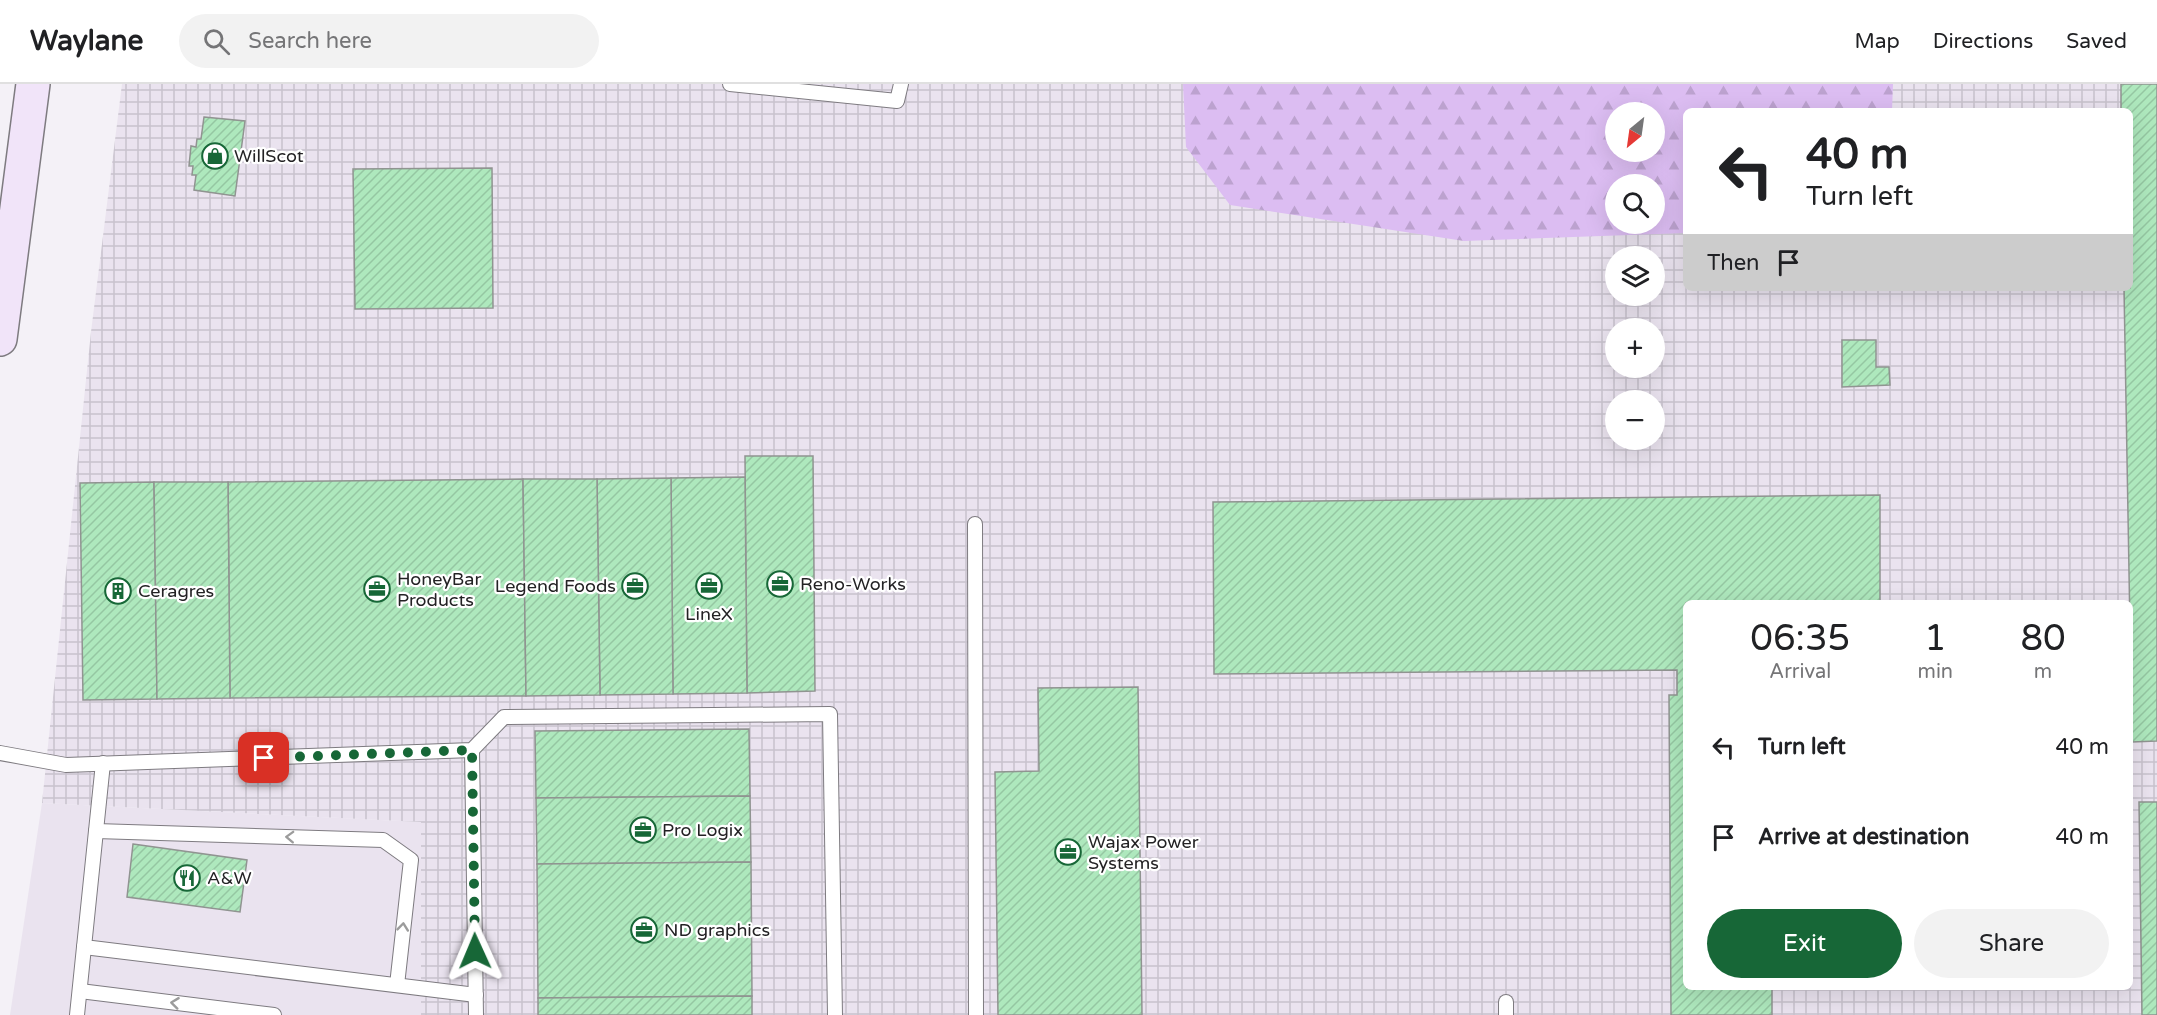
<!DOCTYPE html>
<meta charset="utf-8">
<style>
:root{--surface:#fff;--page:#f2f2f2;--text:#202124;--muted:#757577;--line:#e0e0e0;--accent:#176737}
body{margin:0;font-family:"Varela Round",sans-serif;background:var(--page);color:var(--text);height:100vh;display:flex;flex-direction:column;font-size:22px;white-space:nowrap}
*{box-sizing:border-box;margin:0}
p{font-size:20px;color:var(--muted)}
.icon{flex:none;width:33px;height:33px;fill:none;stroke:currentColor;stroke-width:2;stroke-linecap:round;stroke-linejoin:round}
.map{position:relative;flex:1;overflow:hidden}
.side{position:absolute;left:1683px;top:516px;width:450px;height:390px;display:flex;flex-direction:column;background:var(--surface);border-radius:9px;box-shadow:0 6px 24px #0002}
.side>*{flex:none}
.guide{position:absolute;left:1683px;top:24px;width:450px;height:183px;border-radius:9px;box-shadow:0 6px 24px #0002;background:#fff;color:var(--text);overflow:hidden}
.needle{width:39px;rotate:209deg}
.buttons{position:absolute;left:1605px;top:18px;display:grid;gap:12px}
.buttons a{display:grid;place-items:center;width:60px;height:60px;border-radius:50%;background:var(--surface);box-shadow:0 6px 24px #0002;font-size:30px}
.pin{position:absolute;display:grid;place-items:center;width:51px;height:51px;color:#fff;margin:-26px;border-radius:12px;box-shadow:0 3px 9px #0006}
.me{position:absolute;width:66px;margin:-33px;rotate:359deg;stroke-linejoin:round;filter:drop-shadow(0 0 4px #0008)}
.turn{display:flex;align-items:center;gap:21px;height:126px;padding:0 24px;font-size:27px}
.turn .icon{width:78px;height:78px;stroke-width:2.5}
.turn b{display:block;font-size:42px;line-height:51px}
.then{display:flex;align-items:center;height:57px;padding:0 24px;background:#0003;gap:12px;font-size:22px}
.eta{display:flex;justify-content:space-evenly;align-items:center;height:102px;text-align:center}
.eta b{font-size:36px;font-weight:600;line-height:42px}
.button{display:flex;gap:12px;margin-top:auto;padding:12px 24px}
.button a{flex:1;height:69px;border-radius:36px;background:var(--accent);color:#fff;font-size:24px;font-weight:600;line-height:69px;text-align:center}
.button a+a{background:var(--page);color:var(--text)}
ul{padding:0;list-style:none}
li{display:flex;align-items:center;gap:18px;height:90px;padding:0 24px}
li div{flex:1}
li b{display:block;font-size:22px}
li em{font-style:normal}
header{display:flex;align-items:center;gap:36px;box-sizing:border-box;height:84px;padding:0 30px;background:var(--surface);border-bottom:2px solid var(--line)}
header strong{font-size:28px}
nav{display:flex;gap:33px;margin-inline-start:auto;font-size:21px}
.search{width:420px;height:54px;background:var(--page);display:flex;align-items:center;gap:15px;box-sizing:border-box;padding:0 21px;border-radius:33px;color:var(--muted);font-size:22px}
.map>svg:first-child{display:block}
.built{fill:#eae3ef}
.industrial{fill:url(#industrial-grid);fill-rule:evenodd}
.forest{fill:url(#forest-firs);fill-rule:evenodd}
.building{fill:url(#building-hatch);stroke:#909491;stroke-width:1.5}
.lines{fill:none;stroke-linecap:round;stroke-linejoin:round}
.lane-casing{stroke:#7e7b80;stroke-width:16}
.secondary-casing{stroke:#7e7b80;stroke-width:36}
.lane{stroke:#fff;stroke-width:14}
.secondary{stroke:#f1e4f9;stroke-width:33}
.oneway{stroke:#9c9c9c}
.route{stroke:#176737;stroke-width:10;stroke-dasharray:0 18}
.labels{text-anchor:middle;stroke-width:4.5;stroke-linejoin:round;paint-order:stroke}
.poi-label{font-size:18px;fill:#232224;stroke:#fff;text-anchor:start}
</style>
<header>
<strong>Waylane</strong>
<div class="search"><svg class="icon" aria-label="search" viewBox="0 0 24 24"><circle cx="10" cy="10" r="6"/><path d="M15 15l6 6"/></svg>Search here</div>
<nav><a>Map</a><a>Directions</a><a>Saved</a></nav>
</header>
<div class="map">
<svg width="2157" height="931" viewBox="0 0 2157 931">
<defs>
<pattern id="industrial-grid" width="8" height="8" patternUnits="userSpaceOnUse" patternTransform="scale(1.5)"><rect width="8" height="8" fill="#eae3ef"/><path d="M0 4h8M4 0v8" fill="none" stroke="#c8c2cd"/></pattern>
<pattern id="forest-firs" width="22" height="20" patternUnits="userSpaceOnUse" patternTransform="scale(1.5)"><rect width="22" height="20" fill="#dcbdf2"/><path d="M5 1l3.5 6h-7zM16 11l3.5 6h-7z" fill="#bca2cf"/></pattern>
<pattern id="building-hatch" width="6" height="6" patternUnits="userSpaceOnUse" patternTransform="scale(1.5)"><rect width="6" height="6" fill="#aee8bd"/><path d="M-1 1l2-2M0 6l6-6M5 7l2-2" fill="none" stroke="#95c7a2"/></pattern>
</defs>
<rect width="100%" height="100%" fill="#f4f1f7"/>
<polygon class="built" points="42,719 421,738 421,931 10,931"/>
<path class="industrial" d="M122,0H2157V931H421V738L42,719L91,248ZM1686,27H2130V204H1686ZM1616,28H1654V68H1616ZM1616,100H1654V140H1616ZM1616,172H1654V212H1616ZM1616,244H1654V284H1616ZM1616,316H1654V356H1616ZM1686,519H2130V903H1686Z"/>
<path class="forest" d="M1183,0H1893L1892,27H1686V149L1464,157L1230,121L1186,63ZM1616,28H1654V68H1616ZM1616,100H1654V140H1616Z"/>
<g class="building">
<polygon points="2121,0 2157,0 2157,657 2132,658 2124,204 2130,204 2130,27 2121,27"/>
<polygon points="204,33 245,37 235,112 194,106 196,91 192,91 193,82 189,82 191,62 196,63 197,55 201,55"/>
<polygon points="492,84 493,224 355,225 353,85"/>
<polygon points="1842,256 1876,256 1876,283 1889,283 1890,301 1842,303"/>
<polygon points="745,372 813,372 815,607 747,609"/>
<polygon points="745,393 747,609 673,610 671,394"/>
<polygon points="671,394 673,610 600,611 597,395"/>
<polygon points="523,395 526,612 230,614 228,398"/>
<polygon points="523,395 597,395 600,611 526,612"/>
<polygon points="154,398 157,615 83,616 80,399"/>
<polygon points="154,398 228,398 230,614 157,615"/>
<polygon points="1880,411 1880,519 1686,519 1686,903 1772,903 1772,931 1671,931 1669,611 1677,611 1677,586 1214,590 1213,418"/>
<polygon points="1138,603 1142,931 998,931 995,688 1039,687 1038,604"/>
<polygon points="749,645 750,712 536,714 535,647"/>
<polygon points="750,712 751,778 537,780 536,714"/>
<polygon points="2139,718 2157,718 2157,931 2142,931"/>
<polygon points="133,760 247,776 240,828 127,813"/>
<polygon points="751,778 752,912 538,914 537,780"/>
<polygon points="752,912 752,931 538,931 538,914"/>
</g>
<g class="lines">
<g class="lane-casing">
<g id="lane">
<polyline points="730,0 897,17 901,0"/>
<polyline points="975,440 976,931"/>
<polyline points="472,666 476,931"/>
<polyline points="0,669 66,681 472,666 504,633 830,630 835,931"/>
<polyline points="103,679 84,863 476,911"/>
<polyline points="96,747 383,756 411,776 397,901"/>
<polyline points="80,907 274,931"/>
<polyline points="1506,918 1506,931"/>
<polyline points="77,931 84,863"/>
</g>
</g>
<g class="secondary-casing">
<polyline id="secondary" points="0,255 33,0"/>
</g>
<use href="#lane" class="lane"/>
<use href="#secondary" class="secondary"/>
</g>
<defs><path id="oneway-chevron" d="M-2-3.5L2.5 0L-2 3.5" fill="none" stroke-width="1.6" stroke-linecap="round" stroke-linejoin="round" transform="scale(1.5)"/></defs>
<g class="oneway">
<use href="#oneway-chevron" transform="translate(290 753) rotate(-178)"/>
<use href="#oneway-chevron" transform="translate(403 843) rotate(-84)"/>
<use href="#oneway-chevron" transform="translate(175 919) rotate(-173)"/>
</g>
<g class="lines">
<polyline class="route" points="264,674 472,666 475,867"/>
</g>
<defs>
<g id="shop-ring" transform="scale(1.35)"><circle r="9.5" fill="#fff" stroke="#176737" stroke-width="1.5"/><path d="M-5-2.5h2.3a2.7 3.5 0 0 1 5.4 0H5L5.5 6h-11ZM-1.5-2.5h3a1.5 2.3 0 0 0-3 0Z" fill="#176737"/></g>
<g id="office-ring" transform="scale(1.35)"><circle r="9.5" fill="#fff" stroke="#176737" stroke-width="1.5"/><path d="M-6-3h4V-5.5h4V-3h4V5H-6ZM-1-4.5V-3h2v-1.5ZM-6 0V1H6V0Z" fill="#176737"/></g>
<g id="building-ring" transform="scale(1.35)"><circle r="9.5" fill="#fff" stroke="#176737" stroke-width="1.5"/><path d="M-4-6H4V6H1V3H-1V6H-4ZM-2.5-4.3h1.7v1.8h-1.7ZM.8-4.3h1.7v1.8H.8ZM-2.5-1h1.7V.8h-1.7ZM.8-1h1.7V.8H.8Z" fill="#176737"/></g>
<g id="restaurant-ring" transform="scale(1.35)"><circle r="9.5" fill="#fff" stroke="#176737" stroke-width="1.5"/><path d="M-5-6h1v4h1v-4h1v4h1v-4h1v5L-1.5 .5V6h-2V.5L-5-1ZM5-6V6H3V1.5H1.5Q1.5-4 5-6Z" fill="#176737"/></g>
</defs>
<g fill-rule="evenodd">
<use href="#shop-ring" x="215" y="72"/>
<use href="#office-ring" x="780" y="500"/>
<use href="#office-ring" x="635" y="502"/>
<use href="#office-ring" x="709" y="502"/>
<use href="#office-ring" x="377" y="505"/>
<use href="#building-ring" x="118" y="507"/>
<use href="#office-ring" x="643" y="746"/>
<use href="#office-ring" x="1068" y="768"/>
<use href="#restaurant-ring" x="187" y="794"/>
<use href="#office-ring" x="644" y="846"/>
</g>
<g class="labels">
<g class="poi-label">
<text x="234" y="78">WillScot</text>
<text x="397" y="501">HoneyBar<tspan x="397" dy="21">Products</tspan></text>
<text x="800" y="506">Reno-Works</text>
<text x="616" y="508" text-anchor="end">Legend Foods</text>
<text x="138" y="513">Ceragres</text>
<text x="709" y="536" text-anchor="middle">LineX</text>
<text x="662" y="752">Pro Logix</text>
<text x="1088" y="764">Wajax Power<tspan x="1088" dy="21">Systems</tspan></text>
<text x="207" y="800">A&amp;W</text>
<text x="664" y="852">ND graphics</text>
</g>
</g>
</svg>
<div class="buttons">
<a><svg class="needle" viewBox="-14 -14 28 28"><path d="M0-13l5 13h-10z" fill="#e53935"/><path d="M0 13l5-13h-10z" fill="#757577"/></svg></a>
<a><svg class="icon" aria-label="search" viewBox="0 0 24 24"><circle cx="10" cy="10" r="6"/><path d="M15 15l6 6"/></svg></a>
<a><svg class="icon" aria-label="layers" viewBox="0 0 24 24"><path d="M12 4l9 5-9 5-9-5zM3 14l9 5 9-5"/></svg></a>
<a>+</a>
<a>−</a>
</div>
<div class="pin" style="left:264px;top:674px;background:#d93025"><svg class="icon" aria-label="arrive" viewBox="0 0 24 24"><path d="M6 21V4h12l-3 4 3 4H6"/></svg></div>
<svg class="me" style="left:475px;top:867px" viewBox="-20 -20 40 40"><path d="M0-17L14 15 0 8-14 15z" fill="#176737" stroke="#fff" stroke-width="4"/></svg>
<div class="guide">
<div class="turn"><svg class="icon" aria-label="left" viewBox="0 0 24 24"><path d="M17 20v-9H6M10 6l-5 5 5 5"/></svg><div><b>40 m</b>Turn left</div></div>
<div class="then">Then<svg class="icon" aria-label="arrive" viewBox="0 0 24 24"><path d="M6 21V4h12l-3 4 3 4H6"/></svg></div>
</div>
<section class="side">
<div class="eta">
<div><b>06:35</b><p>Arrival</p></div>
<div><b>1</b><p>min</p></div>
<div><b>80</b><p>m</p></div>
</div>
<ul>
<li><svg class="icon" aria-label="left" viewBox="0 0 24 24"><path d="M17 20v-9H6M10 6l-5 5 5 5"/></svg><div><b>Turn left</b></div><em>40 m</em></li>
<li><svg class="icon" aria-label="arrive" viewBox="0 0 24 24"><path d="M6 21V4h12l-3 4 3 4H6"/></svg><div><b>Arrive at destination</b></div><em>40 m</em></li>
</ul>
<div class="button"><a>Exit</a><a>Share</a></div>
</section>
</div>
